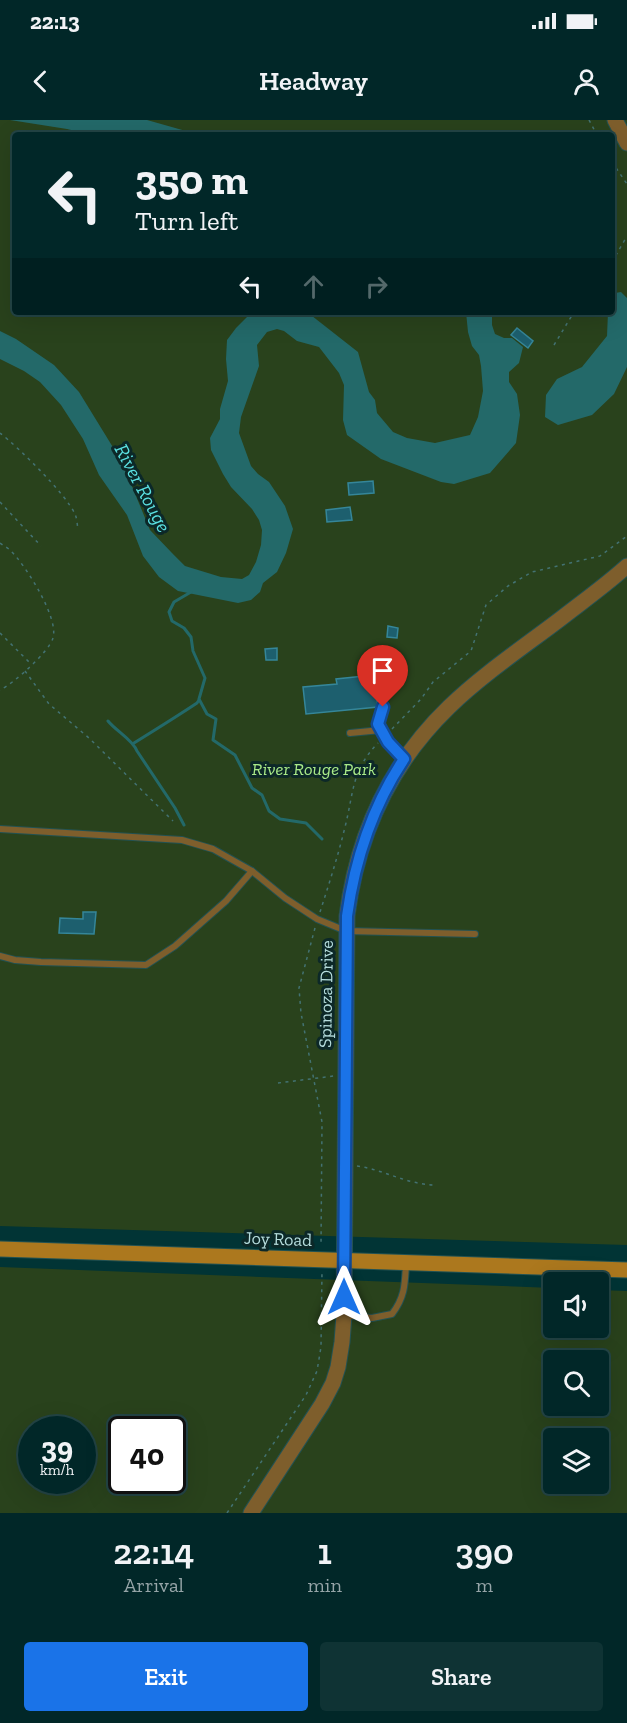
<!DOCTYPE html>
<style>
:root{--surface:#012728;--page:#0f3334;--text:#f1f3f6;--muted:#96a5a8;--line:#234445;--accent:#1a73e8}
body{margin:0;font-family:"Zilla Slab",serif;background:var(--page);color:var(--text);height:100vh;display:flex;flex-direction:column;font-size:22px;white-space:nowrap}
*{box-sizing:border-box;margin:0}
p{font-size:20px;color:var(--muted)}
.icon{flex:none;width:33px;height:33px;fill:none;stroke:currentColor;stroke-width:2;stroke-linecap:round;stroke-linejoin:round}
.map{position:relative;height:1393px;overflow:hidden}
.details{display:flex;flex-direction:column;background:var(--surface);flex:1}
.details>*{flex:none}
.hud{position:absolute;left:12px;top:12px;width:603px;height:183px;border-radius:6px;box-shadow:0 6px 24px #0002,0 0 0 2px var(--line);background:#012728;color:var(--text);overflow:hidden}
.buttons{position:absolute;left:543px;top:1152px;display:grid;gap:12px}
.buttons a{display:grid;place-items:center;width:66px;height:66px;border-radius:6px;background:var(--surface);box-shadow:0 6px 24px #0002,0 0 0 2px var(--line);font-size:30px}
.speed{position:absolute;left:18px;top:1296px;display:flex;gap:12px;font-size:30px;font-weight:700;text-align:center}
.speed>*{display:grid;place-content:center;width:78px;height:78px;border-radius:50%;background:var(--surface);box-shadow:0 6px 24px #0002,0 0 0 2px var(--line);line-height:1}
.speed small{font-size:15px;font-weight:400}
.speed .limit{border:3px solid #111;border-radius:9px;background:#fff;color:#111}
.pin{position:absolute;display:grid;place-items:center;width:51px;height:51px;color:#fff;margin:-62px -26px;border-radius:50% 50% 50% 0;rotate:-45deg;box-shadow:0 0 6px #0007}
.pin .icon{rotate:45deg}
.me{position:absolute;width:66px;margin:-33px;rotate:0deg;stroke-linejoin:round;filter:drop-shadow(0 0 4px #0008)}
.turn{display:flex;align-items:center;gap:21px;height:126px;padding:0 24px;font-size:27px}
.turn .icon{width:78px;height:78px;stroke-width:2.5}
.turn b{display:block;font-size:42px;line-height:51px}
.lanes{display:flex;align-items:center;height:57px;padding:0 24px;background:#0003;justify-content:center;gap:30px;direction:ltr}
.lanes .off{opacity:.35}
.eta{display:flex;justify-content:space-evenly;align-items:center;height:102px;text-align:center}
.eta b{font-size:36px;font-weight:600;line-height:42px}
.primary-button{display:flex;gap:12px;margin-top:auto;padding:12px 24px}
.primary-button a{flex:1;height:69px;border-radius:6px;background:var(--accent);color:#fff;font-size:24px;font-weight:600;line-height:69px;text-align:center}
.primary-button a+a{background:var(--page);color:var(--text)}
.status{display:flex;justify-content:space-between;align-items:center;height:42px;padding:0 30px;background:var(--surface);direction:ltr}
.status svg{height:16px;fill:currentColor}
header{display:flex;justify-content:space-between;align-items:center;height:78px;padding:0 24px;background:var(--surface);font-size:27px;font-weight:600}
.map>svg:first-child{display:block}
.park{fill:#29421c;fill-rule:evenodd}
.water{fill:#236969}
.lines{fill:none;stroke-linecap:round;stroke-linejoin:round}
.stream{stroke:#236969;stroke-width:3}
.building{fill:#1d5f6e;stroke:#358699;stroke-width:1.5}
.service-casing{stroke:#225253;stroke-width:8}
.tertiary-casing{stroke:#225253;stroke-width:17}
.secondary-casing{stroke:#225253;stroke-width:17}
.path{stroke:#437272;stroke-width:1.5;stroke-dasharray:3 4.5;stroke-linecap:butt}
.service{stroke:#7e5e2c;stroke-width:6}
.tertiary{stroke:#7e5e2c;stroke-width:15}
.secondary{stroke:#ac781e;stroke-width:15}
.route-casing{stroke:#114b97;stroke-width:15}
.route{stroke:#1a73e8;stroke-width:10}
.labels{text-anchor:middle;stroke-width:6;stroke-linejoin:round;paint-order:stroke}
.park-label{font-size:18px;font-style:italic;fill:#a9ea88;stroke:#0c2828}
.street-label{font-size:18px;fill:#b6dddd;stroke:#0c2828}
.water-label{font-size:20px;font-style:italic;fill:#5adfe0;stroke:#0c2828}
</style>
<div class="status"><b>22:13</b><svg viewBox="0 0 49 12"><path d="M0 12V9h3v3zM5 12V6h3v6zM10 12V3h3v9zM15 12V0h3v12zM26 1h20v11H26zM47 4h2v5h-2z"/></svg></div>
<header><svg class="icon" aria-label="back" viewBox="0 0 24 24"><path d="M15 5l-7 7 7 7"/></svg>Headway<svg class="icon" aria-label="person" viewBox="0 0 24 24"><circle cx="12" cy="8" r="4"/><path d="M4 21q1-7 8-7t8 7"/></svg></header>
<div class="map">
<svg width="627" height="1393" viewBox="0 0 627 1393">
<rect width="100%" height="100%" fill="#013435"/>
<g class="park">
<path d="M0,0H627V1125L0,1106ZM15,15H612V192H15Z"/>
<path d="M0,1147L553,1168L554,1208H598L599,1170L627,1171V1393H0ZM554,1240H598V1286H554ZM32,1310H82V1360H32ZM122,1310H172V1360H122ZM554,1318H598V1364H554Z"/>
</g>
<g class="water">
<polygon points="10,0 147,0 200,15 92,15 67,9"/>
<polygon points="621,172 627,178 627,247 614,274 592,295 558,305 545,297 546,275 557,259 582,247 607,216 608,192 612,192 612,181 615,173"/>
<polygon points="252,192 307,192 358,232 369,272 375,280 377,293 393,312 407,318 435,323 470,315 478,297 483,271 481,246 479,235 472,226 468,212 466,192 492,192 492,205 495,214 504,218 512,218 523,227 519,243 509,252 509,262 517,274 520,295 516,323 490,353 454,364 441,362 381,339 347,315 343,300 344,265 339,253 319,227 297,221 284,211 277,209 267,212 257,225 259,246 241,297 239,313 251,346 258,354 269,362 285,386 293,409 286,433 277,452 263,463 260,472 251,480 238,483 178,471 159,457 143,436 127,395 99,355 83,319 61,285 40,262 24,251 0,239 0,211 16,219 54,245 79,272 122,342 150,410 172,433 185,446 221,457 242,459 249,455 256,442 261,425 262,410 259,400 252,389 231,367 223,354 211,330 210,318 220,299 220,289 228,261 226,239 227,220 236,208"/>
</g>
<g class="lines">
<g class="stream">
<polyline points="191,472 174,482 169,492 172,501 184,508 191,517 193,531 205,558 199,579 207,594 216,599 213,620 235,635 252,668 262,675 269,691 280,699 306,703 322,719"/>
<path d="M108,601C116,611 133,620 137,631L175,688L184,705"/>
<path d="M134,623C155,610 176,597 197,583L199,580"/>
</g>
</g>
<g class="building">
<polygon points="517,208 533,221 528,228 511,215"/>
<polygon points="373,361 374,373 349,375 348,363"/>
<polygon points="350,387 352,400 327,402 326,390"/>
<polygon points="388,506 398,508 397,518 387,517"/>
<polygon points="277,528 277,540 266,540 265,529"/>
<polygon points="374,555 378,587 306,594 303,567 337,564 336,559"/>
<polygon points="83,792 96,792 94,814 59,813 60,798 83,799"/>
</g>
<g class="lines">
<g class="service-casing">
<g id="service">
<polyline points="382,534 393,533 378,604 388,622 404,639"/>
<polyline points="350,613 381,610"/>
<polyline points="0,709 182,720 213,729 252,751 285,778 317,799 346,811 475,814"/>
<polyline points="0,836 15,840 41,842 146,845 175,826 226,781 252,751"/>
<path d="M344,1195L372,1198L392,1194C405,1177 405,1164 406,1143"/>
</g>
</g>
<g class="tertiary-casing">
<g id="tertiary">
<polyline points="615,0 627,23"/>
<path d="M251,1393L322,1284L333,1263L338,1247L342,1222L344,1195L347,796C357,716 390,644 449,587C482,555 522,528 559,500C582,482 606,465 627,446"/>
</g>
</g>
<g class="secondary-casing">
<polyline id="secondary" points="0,1129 627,1150"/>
</g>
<g class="path">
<polyline points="589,0 597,15"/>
<polyline points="612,42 627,64"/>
<polyline points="612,142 627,116"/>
<polyline points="554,225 574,192"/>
<path d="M0,313C19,328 65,373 75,394C77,398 77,404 78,409"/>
<polyline points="0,382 41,426"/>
<path d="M0,423C4,426 8,428 11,431C26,446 59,498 53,518C49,532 13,564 0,570"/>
<polyline points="0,513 31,544"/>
<polyline points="25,551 49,584 89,618 173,701"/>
<polyline points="392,609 421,579 433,562 471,531 486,485 508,466 532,452 600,436 627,416"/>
<path d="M320,792C329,764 338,736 345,707C354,672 351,651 378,623"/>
<polyline points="315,808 299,868 301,893 322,1002 321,1126"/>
<polyline points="278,963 334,956"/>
<path d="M357,1046C385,1050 405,1064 435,1065"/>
<polyline points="227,1393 306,1275 317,1251 321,1227 322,1151"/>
</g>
<use href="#service" class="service"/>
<use href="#tertiary" class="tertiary"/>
<use href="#secondary" class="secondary"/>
</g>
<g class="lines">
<g class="route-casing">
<path id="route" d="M344,1177L347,796C355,739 372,687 404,639L388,622L378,604L383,587"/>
</g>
<use href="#route" class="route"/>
</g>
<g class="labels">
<g class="park-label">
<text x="314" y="655">River Rouge Park</text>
</g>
<g class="street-label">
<text transform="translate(326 874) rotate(-89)" y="6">Spinoza Drive</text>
<text transform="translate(278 1119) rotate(2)" y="6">Joy Road</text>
</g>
<g class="water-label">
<text transform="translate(143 368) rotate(62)" y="7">River Rouge</text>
</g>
</g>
</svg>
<div class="buttons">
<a><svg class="icon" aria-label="sound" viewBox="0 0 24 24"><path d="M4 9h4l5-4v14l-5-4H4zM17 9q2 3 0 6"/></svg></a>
<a><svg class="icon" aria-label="search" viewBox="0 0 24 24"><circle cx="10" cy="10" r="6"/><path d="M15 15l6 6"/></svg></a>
<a><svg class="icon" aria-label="layers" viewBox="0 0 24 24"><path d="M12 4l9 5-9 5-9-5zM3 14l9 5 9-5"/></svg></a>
</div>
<div class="speed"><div>39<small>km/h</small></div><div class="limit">40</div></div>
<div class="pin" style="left:383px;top:587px;background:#d93025"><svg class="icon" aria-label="arrive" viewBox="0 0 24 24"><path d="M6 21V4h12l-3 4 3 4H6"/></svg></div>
<svg class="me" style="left:344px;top:1177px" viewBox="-20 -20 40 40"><path d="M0-17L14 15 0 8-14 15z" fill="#1a73e8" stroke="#fff" stroke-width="4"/></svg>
<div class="hud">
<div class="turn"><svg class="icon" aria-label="left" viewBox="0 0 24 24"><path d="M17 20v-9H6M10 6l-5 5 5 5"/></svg><div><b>350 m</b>Turn left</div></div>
<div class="lanes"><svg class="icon" aria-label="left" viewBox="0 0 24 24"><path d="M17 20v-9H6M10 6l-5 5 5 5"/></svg><svg class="icon off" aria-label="ahead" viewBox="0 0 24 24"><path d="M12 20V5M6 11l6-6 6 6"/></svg><svg class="icon off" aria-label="right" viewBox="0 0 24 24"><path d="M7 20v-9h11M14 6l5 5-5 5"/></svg></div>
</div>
</div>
<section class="details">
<div class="eta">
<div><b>22:14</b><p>Arrival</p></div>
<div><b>1</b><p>min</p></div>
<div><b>390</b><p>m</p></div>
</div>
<div class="primary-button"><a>Exit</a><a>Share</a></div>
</section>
